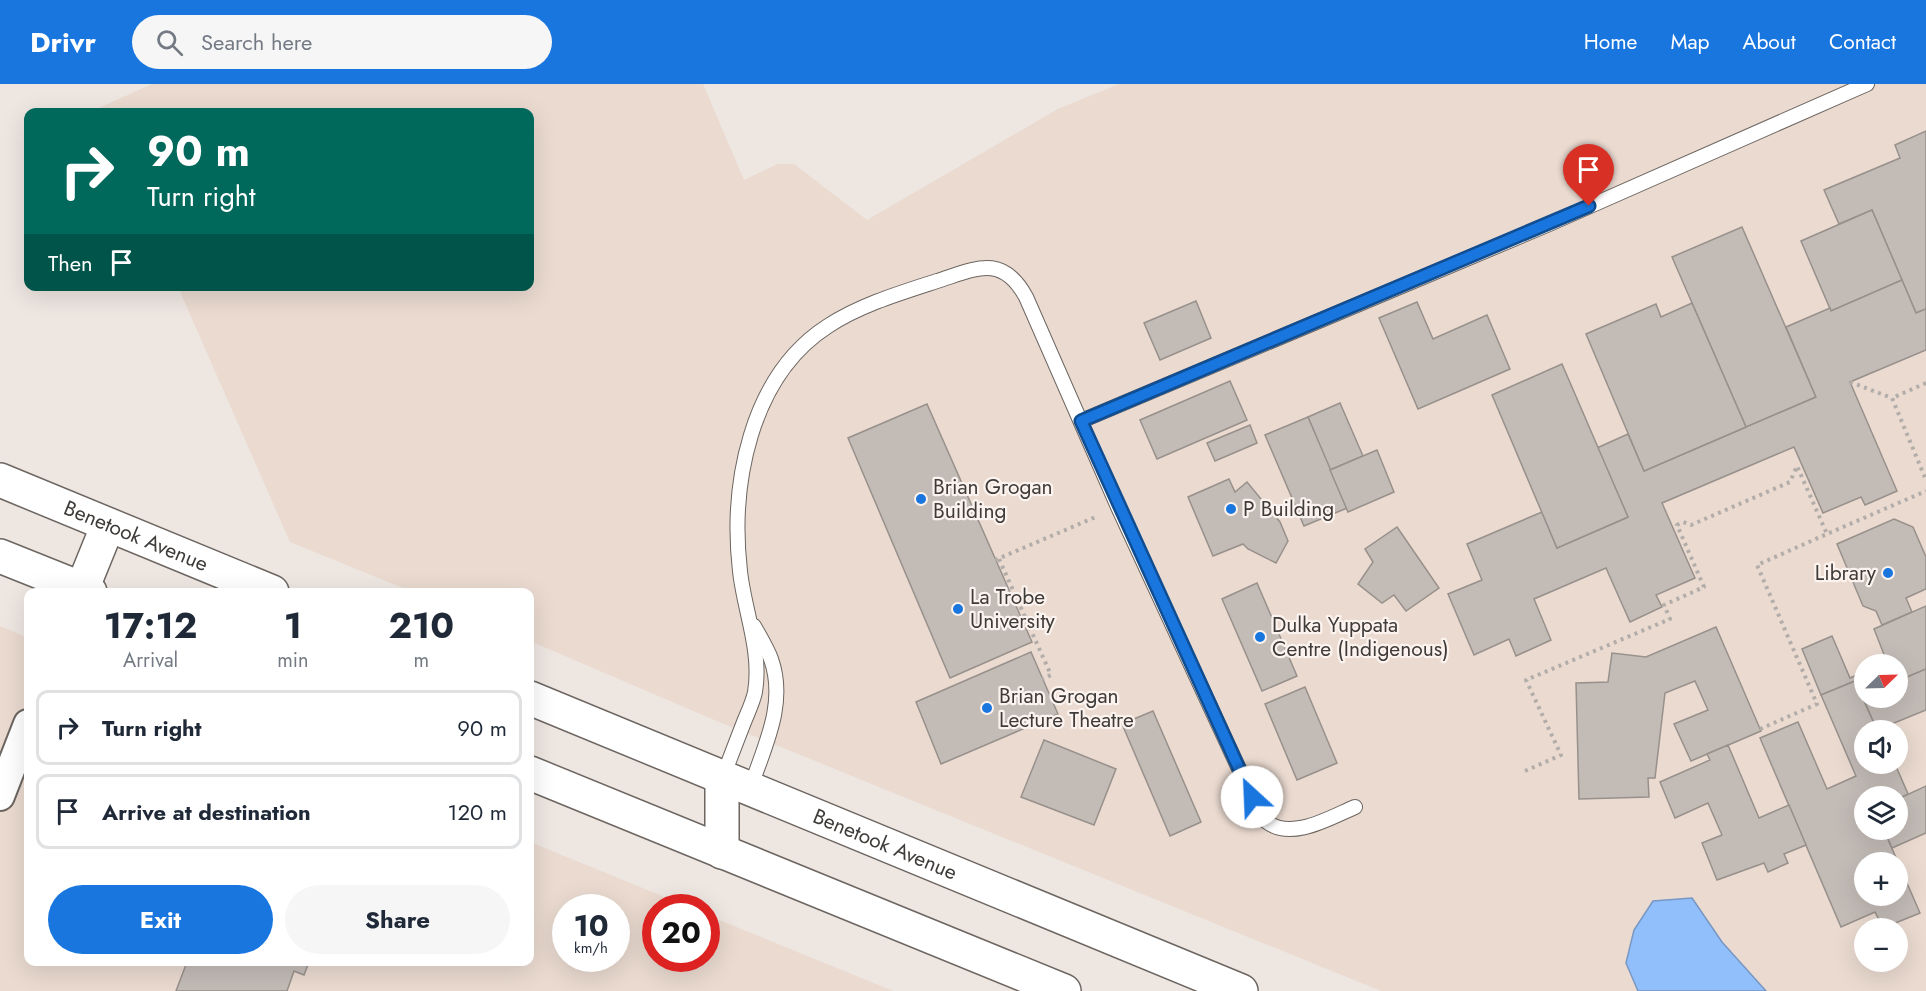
<!DOCTYPE html>
<meta charset="utf-8">
<style>
:root{--surface:#fff;--page:#f6f6f7;--text:#1f2937;--muted:#747a83;--line:#e0e1e3;--accent:#1976df}
body{margin:0;font-family:Jost,sans-serif;background:var(--page);color:var(--text);height:100vh;display:flex;flex-direction:column;font-size:22px;white-space:nowrap}
*{box-sizing:border-box;margin:0}
p{font-size:20px;color:var(--muted)}
.icon{flex:none;width:33px;height:33px;fill:none;stroke:currentColor;stroke-width:2;stroke-linecap:round;stroke-linejoin:round}
.map{position:relative;flex:1;overflow:hidden}
.drawer{position:absolute;left:24px;top:504px;width:510px;height:378px;display:flex;flex-direction:column;background:var(--surface);border-radius:12px;box-shadow:0 6px 24px #0002}
.drawer>*{flex:none}
.top-card{position:absolute;left:24px;top:24px;width:510px;height:183px;border-radius:12px;box-shadow:0 6px 24px #0002;background:#00695c;color:#fff;overflow:hidden}
.needle{width:39px;rotate:67deg}
.tools{position:absolute;left:1854px;top:570px;display:grid;gap:12px}
.tools a{display:grid;place-items:center;width:54px;height:54px;border-radius:50%;background:var(--surface);box-shadow:0 6px 24px #0002;font-size:30px}
.speed{position:absolute;left:552px;top:810px;display:flex;gap:12px;font-size:30px;font-weight:700;text-align:center}
.speed>*{display:grid;place-content:center;width:78px;height:78px;border-radius:50%;background:var(--surface);box-shadow:0 6px 24px #0002;line-height:1}
.speed small{font-size:15px;font-weight:400}
.speed .limit{border:9px solid #d22;background:#fff;color:#111}
.pin{position:absolute;display:grid;place-items:center;width:51px;height:51px;color:#fff;margin:-62px -26px;border-radius:50% 50% 50% 0;rotate:-45deg;box-shadow:0 0 6px #0007}
.pin .icon{rotate:45deg}
.me{position:absolute;width:66px;margin:-33px;rotate:335deg;stroke-linejoin:round;filter:drop-shadow(0 0 4px #0008)}
.turn{display:flex;align-items:center;gap:21px;height:126px;padding:0 24px;font-size:27px}
.turn .icon{width:78px;height:78px;stroke-width:2.5}
.turn b{display:block;font-size:42px;line-height:51px}
.then{display:flex;align-items:center;height:57px;padding:0 24px;background:#0003;gap:12px;font-size:22px}
.eta{display:flex;justify-content:space-evenly;align-items:center;height:102px;text-align:center}
.eta b{font-size:36px;font-weight:700;line-height:42px}
.button{display:flex;gap:12px;margin-top:auto;padding:12px 24px}
.button a{flex:1;height:69px;border-radius:36px;background:var(--accent);color:#fff;font-size:24px;font-weight:700;line-height:69px;text-align:center}
.button a+a{background:var(--page);color:var(--text)}
ul{padding:0;list-style:none}
li{display:flex;align-items:center;gap:18px;height:75px;margin:0 12px 9px;padding:0 12px;border:3px solid var(--line);border-radius:12px}
li div{flex:1}
li b{display:block;font-size:22px}
li em{font-style:normal}
header{display:flex;align-items:center;gap:36px;box-sizing:border-box;height:84px;padding:0 30px;background:var(--accent);color:#fff}
header strong{font-size:28px}
nav{display:flex;gap:33px;margin-inline-start:auto;font-size:21px}
.search{width:420px;height:54px;background:var(--page);display:flex;align-items:center;gap:15px;box-sizing:border-box;padding:0 21px;border-radius:33px;color:var(--muted);font-size:22px}
.map>svg:first-child{display:block}
.built{fill:#eadad0;fill-rule:evenodd}
.water{fill:#91bffc;stroke:#7897c2;stroke-width:1.5}
.building{fill:#c3bbb6;stroke:#98908b;stroke-width:1.5;fill-rule:evenodd}
.lines{fill:none;stroke-linecap:round;stroke-linejoin:round}
.service-casing{stroke:#6c6560;stroke-width:16}
.minor-casing{stroke:#6c6560;stroke-width:32}
.secondary-casing{stroke:#6c6560;stroke-width:36}
.path{stroke:#b3ada9;stroke-width:4;stroke-dasharray:3 4.5;stroke-linecap:butt}
.service{stroke:#fff;stroke-width:14}
.minor{stroke:#fff;stroke-width:28}
.secondary{stroke:#fff;stroke-width:33}
.route-casing{stroke:#104d91;stroke-width:15}
.route{stroke:#1976df;stroke-width:10}
.poi-dot{fill:#1976df;stroke:#fcf3ee;stroke-width:2}
.labels{text-anchor:middle;stroke-width:4.5;stroke-linejoin:round;paint-order:stroke}
.poi-label{font-size:21px;fill:#3e3b39;stroke:#fcf3ee;text-anchor:start}
.street-label{font-size:21px;fill:#3e3b39;stroke:#fcf3ee}
</style>
<header>
<strong>Drivr</strong>
<div class="search"><svg class="icon" aria-label="search" viewBox="0 0 24 24"><circle cx="10" cy="10" r="6"/><path d="M15 15l6 6"/></svg>Search here</div>
<nav><a>Home</a><a>Map</a><a>About</a><a>Contact</a></nav>
</header>
<div class="map">
<svg width="1926" height="907" viewBox="0 0 1926 907">
<rect width="100%" height="100%" fill="#eee6e1"/>
<g class="built">
<path d="M152,0H703L744,96L778,80H794L867,136L1058,25L1119,0H1926V907H1381L712,635L530,557V508H413L290,458L178,203L530,202V28H101L99,24ZM1864,580H1898V614H1864ZM1864,646H1898V680H1864ZM1864,712H1898V746H1864ZM1864,778H1898V812H1864ZM1864,844H1898V878H1864Z"/>
<path d="M0,542L28,554V878H530V758L689,823L656,824V874H706L707,831L893,907H0ZM566,824H616V874H566Z"/>
</g>
<polygon class="water" points="1692,814 1722,858 1766,907 1638,907 1626,879 1634,846 1653,817"/>
<g class="building">
<polygon points="1926,47 1926,225 1916,229 1872,126 1839,140 1824,106 1900,74 1895,61"/>
<polygon points="1872,126 1902,196 1831,227 1801,157"/>
<polygon points="1742,143 1816,313 1746,343 1672,173"/>
<polygon points="1902,196 1916,229 1926,225 1926,266 1850,298 1897,407 1865,421 1861,413 1823,429 1794,363 1662,419 1695,494 1656,511 1662,523 1630,538 1606,484 1534,515 1551,556 1516,572 1509,555 1474,571 1448,510 1482,496 1467,460 1542,428 1557,464 1628,433 1597,364 1628,350 1644,387 1816,313 1786,243 1830,224 1831,227"/>
<polygon points="1196,217 1211,254 1160,276 1144,239"/>
<polygon points="1417,218 1433,255 1487,231 1510,285 1418,325 1379,234"/>
<polygon points="1692,219 1746,343 1644,387 1586,250 1656,220 1661,233"/>
<polygon points="1562,280 1628,433 1557,464 1492,311"/>
<polygon points="1230,297 1247,336 1157,375 1140,336"/>
<polygon points="1340,319 1363,372 1330,386 1308,333"/>
<polygon points="927,320 1032,558 950,594 848,354"/>
<polygon points="1308,333 1347,424 1304,442 1265,351"/>
<polygon points="1250,341 1257,359 1215,377 1207,359"/>
<polygon points="1377,366 1394,408 1348,428 1330,386"/>
<polygon points="1229,395 1235,408 1247,398 1280,438 1288,457 1276,479 1248,465 1243,460 1213,472 1188,413"/>
<polygon points="1894,435 1913,443 1926,473 1926,505 1906,514 1912,528 1882,541 1876,527 1863,522 1837,460"/>
<polygon points="1397,443 1439,504 1406,527 1394,511 1382,519 1358,500 1373,478 1365,465"/>
<polygon points="1257,499 1297,592 1262,607 1222,515"/>
<polygon points="1926,522 1926,585 1898,597 1898,580 1882,580 1887,578 1874,545"/>
<polygon points="1716,543 1761,647 1691,677 1674,640 1708,626 1695,597 1665,609 1655,694 1648,694 1649,713 1579,715 1576,599 1608,598 1612,569 1646,573"/>
<polygon points="1832,552 1850,594 1864,588 1864,611 1862,612 1855,597 1821,611 1802,565"/>
<polygon points="1031,568 1058,630 941,680 916,618"/>
<polygon points="1926,585 1926,626 1877,646 1862,612 1898,614 1898,597"/>
<path d="M1855,597L1877,646H1864V680H1895L1908,710L1898,715V712H1864V746H1884L1920,829L1883,844L1875,828L1841,843L1760,654L1798,638L1827,705L1856,692L1821,611ZM1864,778H1898V812H1864Z"/>
<polygon points="1305,603 1337,679 1297,696 1265,620"/>
<polygon points="1153,627 1201,738 1170,752 1122,640"/>
<polygon points="1044,656 1116,685 1094,741 1021,713"/>
<polygon points="1728,661 1759,734 1789,721 1806,761 1784,770 1788,779 1768,788 1764,779 1717,796 1702,759 1722,751 1708,719 1675,734 1660,698 1710,676 1707,670"/>
<polygon points="1926,702 1926,749 1892,764 1884,746 1898,746 1898,715"/>
<polygon points="187,878 309,878 304,891 294,887 287,907 176,907"/>
</g>
<g class="lines">
<g class="service-casing">
<g id="service">
<polyline points="1081,337 1547,141 1867,0"/>
<path d="M723,693C730,674 737,656 744,638C748,628 753,618 755,608C762,567 744,526 740,487C730,401 750,292 828,242C860,221 900,209 937,197C975,185 1002,169 1026,213L1118,423L1258,726C1261,730 1264,735 1267,738C1292,757 1331,733 1355,723"/>
<path d="M750,705C764,663 787,620 771,575C767,564 760,553 754,542"/>
</g>
</g>
<g class="minor-casing">
<polyline id="minor" points="0,712 28,640"/>
</g>
<g class="secondary-casing">
<g id="secondary">
<path id="s1" d="M0,396L272,508"/>
<polyline points="0,472 90,508"/>
<polyline points="82,505 108,441"/>
<path id="s2" d="M530,614L1241,907"/>
<polyline points="530,689 1064,907"/>
<polyline points="722,768 722,693"/>
</g>
</g>
<g class="path">
<polyline points="1850,298 1892,314"/>
<polyline points="1926,299 1892,314 1926,396"/>
<polyline points="999,475 1051,591 1042,595"/>
<polyline points="995,476 1098,432"/>
<polyline points="1760,645 1817,620 1757,481 1827,450"/>
<polyline points="1525,687 1561,671 1526,596 1670,535 1664,521 1704,503 1677,441 1683,438 1691,441 1790,398 1797,382 1827,450 1926,407"/>
</g>
<use href="#service" class="service"/>
<use href="#minor" class="minor"/>
<use href="#secondary" class="secondary"/>
</g>
<g class="lines">
<g class="route-casing">
<polyline id="route" points="1252,713 1081,337 1589,122"/>
</g>
<use href="#route" class="route"/>
</g>
<g class="poi-dot">
<circle cx="921" cy="415" r="6"/>
<circle cx="1231" cy="425" r="6"/>
<circle cx="1888" cy="489" r="6"/>
<circle cx="958" cy="525" r="6"/>
<circle cx="1260" cy="553" r="6"/>
<circle cx="987" cy="624" r="6"/>
</g>
<g class="labels">
<g class="poi-label">
<text x="933" y="410">Brian Grogan<tspan x="933" dy="24">Building</tspan></text>
<text x="1243" y="432">P Building</text>
<text x="1876" y="496" text-anchor="end">Library</text>
<text x="970" y="520">La Trobe<tspan x="970" dy="24">University</tspan></text>
<text x="1272" y="548">Dulka Yuppata<tspan x="1272" dy="24">Centre (Indigenous)</tspan></text>
<text x="999" y="619">Brian Grogan<tspan x="999" dy="24">Lecture Theatre</tspan></text>
</g>
<g class="street-label">
<text dy="7" stroke="none"><textPath href="#s1" startOffset="147">Benetook Avenue</textPath></text>
<text dy="7" stroke="none"><textPath href="#s2" startOffset="384">Benetook Avenue</textPath></text>
</g>
</g>
</svg>
<div class="tools">
<a><svg class="needle" viewBox="-14 -14 28 28"><path d="M0-13l5 13h-10z" fill="#e53935"/><path d="M0 13l5-13h-10z" fill="#747a83"/></svg></a>
<a><svg class="icon" aria-label="sound" viewBox="0 0 24 24"><path d="M4 9h4l5-4v14l-5-4H4zM17 9q2 3 0 6"/></svg></a>
<a><svg class="icon" aria-label="layers" viewBox="0 0 24 24"><path d="M12 4l9 5-9 5-9-5zM3 14l9 5 9-5"/></svg></a>
<a>+</a>
<a>−</a>
</div>
<div class="speed"><div>10<small>km/h</small></div><div class="limit">20</div></div>
<div class="pin" style="left:1589px;top:122px;background:#d93025"><svg class="icon" aria-label="arrive" viewBox="0 0 24 24"><path d="M6 21V4h12l-3 4 3 4H6"/></svg></div>
<svg class="me" style="left:1252px;top:713px" viewBox="-20 -20 40 40"><circle r="19" fill="#fff"/><path d="M0-13L10 11 0 6-10 11z" fill="#1976df"/></svg>
<div class="top-card">
<div class="turn"><svg class="icon" aria-label="right" viewBox="0 0 24 24"><path d="M7 20v-9h11M14 6l5 5-5 5"/></svg><div><b>90 m</b>Turn right</div></div>
<div class="then">Then<svg class="icon" aria-label="arrive" viewBox="0 0 24 24"><path d="M6 21V4h12l-3 4 3 4H6"/></svg></div>
</div>
<section class="drawer">
<div class="eta">
<div><b>17:12</b><p>Arrival</p></div>
<div><b>1</b><p>min</p></div>
<div><b>210</b><p>m</p></div>
</div>
<ul>
<li><svg class="icon" aria-label="right" viewBox="0 0 24 24"><path d="M7 20v-9h11M14 6l5 5-5 5"/></svg><div><b>Turn right</b></div><em>90 m</em></li>
<li><svg class="icon" aria-label="arrive" viewBox="0 0 24 24"><path d="M6 21V4h12l-3 4 3 4H6"/></svg><div><b>Arrive at destination</b></div><em>120 m</em></li>
</ul>
<div class="button"><a>Exit</a><a>Share</a></div>
</section>
</div>
